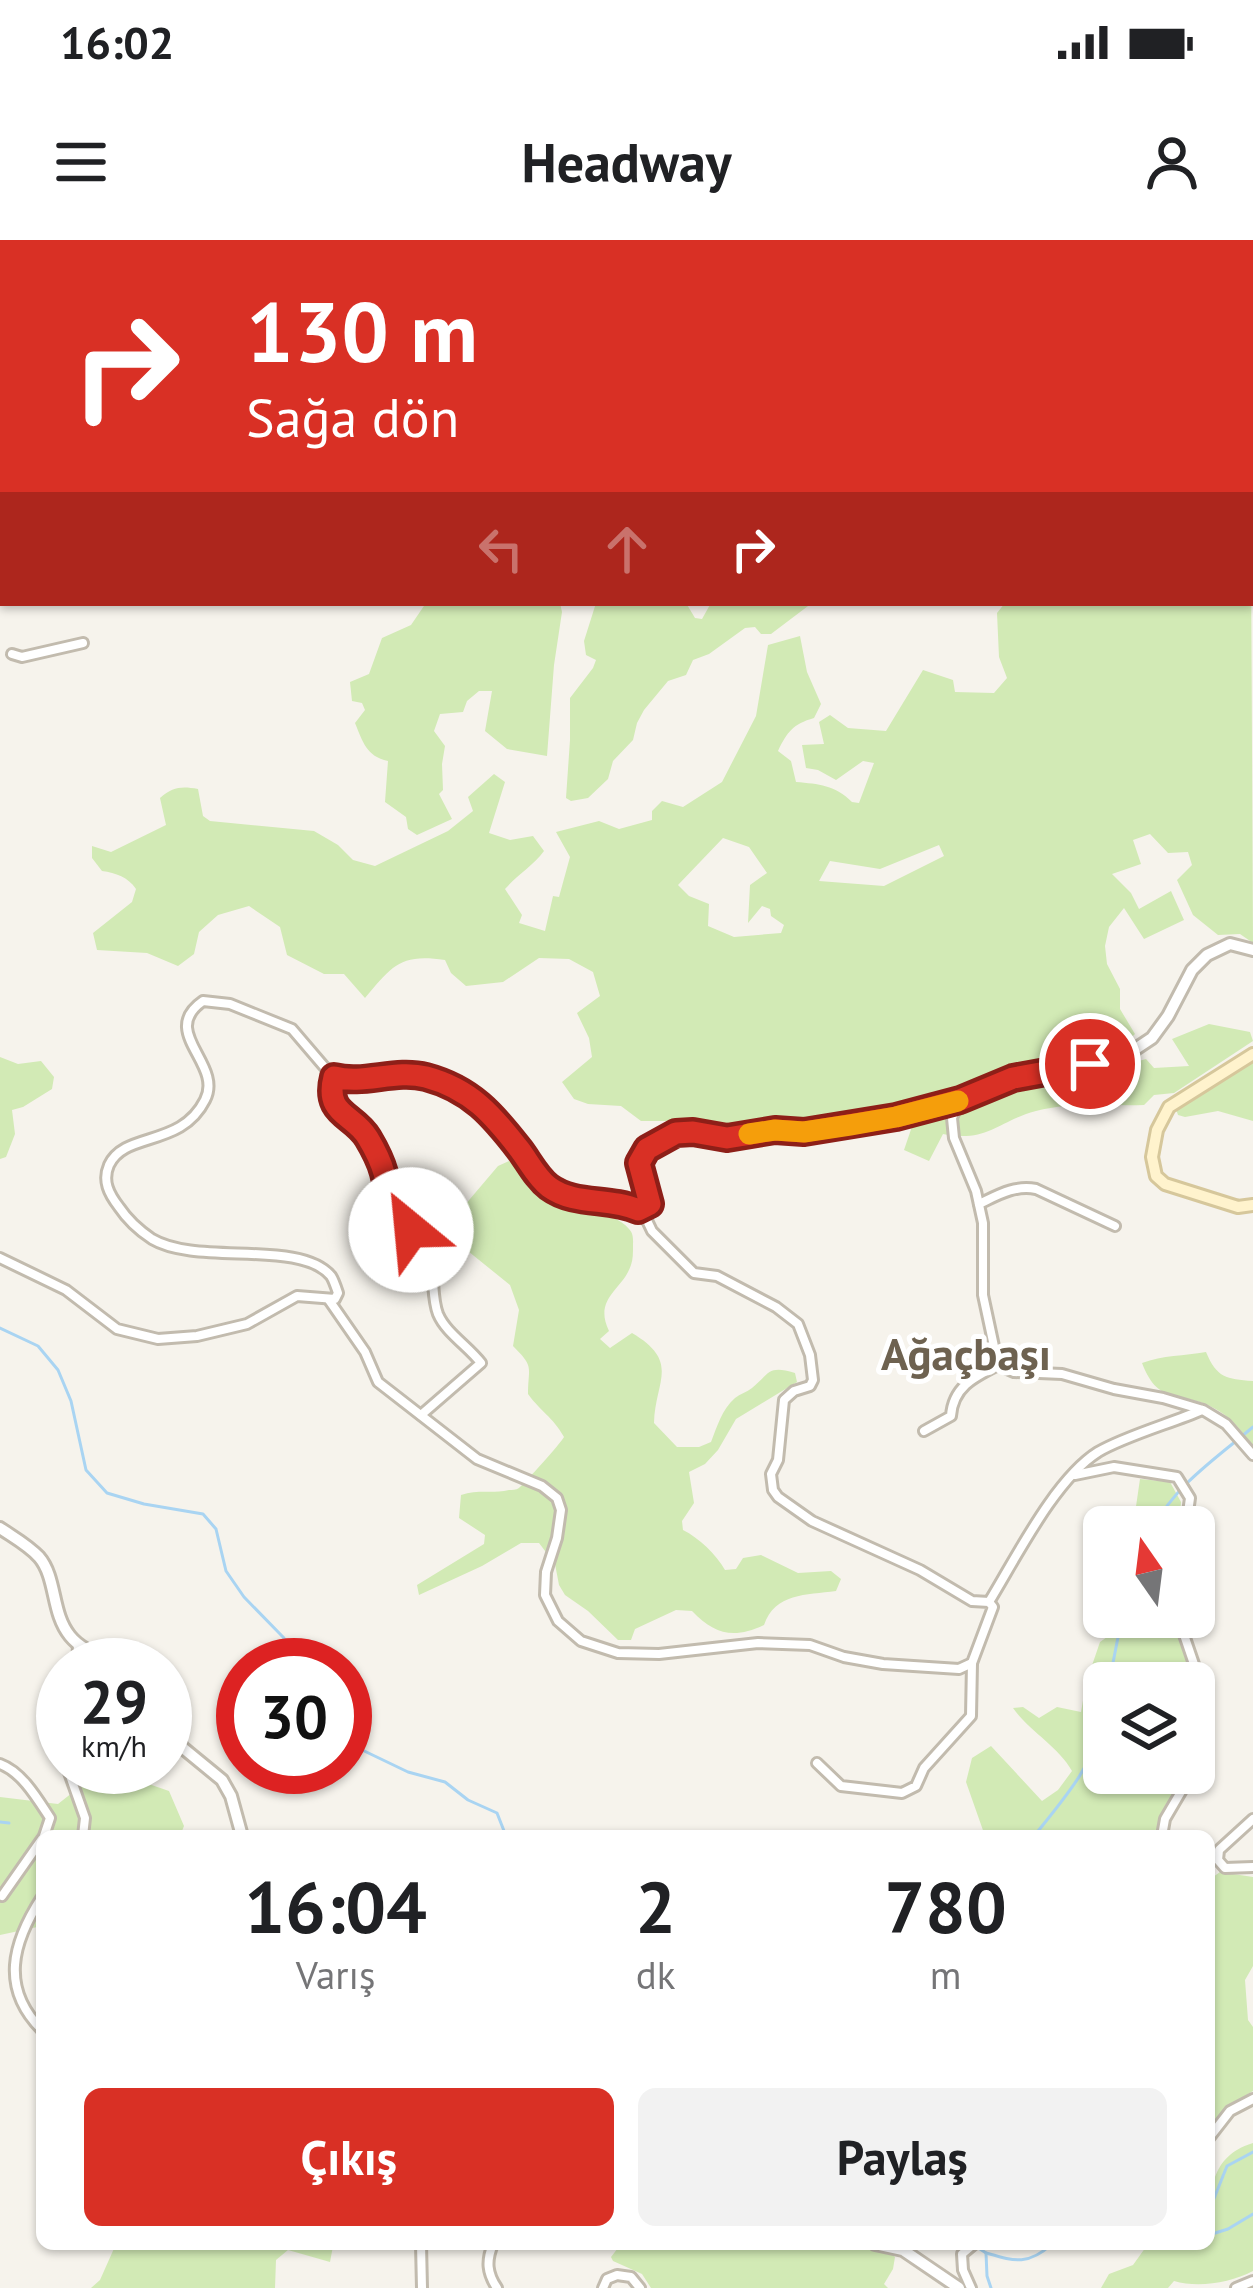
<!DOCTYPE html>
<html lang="tr">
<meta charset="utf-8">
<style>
:root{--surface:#fff;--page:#f2f2f2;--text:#202124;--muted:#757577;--accent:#d93025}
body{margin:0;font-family:"PT Sans",sans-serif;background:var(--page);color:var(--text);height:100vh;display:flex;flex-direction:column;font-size:45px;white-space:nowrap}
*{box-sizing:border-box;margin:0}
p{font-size:39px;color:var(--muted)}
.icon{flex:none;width:66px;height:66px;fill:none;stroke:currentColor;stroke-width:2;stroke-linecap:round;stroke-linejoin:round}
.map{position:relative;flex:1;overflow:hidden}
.drawer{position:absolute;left:36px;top:1590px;width:1179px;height:420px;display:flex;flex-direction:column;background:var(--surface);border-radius:18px;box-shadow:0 3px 9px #0004}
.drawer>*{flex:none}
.banner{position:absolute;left:0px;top:0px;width:1254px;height:366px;box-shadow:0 3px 9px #0004;background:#d93025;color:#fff;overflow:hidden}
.needle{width:78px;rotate:346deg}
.fabs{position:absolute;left:1083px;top:1266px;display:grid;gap:24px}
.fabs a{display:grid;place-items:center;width:132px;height:132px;border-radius:18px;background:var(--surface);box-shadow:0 3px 9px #0004;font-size:60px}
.speed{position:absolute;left:36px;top:1398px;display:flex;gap:24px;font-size:60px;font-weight:700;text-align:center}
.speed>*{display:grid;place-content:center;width:156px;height:156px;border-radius:50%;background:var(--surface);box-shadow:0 3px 9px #0004;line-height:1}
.speed small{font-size:30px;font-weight:400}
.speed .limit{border:18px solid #d22;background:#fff;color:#111}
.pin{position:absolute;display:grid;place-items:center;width:102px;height:102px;color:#fff;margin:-51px;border:6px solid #fff;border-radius:50%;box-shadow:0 3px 12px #0007}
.me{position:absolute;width:132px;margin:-66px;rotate:332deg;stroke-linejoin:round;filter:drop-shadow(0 0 9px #0008)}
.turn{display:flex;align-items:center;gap:42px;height:252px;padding:0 48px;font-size:54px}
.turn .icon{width:156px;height:156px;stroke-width:2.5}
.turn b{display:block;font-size:84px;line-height:102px}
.lanes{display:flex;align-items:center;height:114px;padding:0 48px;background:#0003;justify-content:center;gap:60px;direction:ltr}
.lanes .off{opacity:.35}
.eta{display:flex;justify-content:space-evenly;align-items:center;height:204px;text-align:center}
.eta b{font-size:72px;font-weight:800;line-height:84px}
.action{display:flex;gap:24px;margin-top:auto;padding:24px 48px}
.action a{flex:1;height:138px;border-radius:18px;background:var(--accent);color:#fff;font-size:48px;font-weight:800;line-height:138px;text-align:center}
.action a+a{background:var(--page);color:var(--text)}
.status{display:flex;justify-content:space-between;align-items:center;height:84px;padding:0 60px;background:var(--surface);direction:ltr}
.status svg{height:33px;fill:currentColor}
header{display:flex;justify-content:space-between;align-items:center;height:156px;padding:0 48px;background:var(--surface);font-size:54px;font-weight:800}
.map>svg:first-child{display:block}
.green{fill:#d2eab5;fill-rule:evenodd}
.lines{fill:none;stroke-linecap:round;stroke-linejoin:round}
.stream{stroke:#a9d4f2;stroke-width:3}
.minor-casing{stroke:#c2bbae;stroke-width:14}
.tertiary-casing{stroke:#c2bbae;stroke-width:16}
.secondary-casing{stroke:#d6c79b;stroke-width:16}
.minor{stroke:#fff;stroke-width:8}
.tertiary{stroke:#fff;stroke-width:10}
.secondary{stroke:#fff3cd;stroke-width:10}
.route-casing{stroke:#8d1f18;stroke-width:30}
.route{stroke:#d93025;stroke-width:21}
.slow{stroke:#f59e0b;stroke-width:21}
.labels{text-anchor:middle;stroke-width:10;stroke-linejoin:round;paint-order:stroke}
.quarter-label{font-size:45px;font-weight:bold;fill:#6e6250;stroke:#fff}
</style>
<div class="status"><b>16:02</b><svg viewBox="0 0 49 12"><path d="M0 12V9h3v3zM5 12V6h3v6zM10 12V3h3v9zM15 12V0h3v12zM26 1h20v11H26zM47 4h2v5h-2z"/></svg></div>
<header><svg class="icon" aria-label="menu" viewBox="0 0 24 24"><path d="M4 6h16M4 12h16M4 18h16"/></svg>Headway<svg class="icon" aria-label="person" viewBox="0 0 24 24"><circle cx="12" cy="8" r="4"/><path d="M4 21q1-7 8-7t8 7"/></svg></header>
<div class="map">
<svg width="1253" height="2048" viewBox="0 0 1253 2048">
<rect width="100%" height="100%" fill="#f6f3ec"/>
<g class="green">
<polygon points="0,0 352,0 343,3 3,3 3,192 0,192"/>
<path d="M1251,311L1253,703L1240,694L1218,695L1193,675L1177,640L1192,625L1188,612L1168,613L1150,594L1133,600L1141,624L1112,634L1131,653L1139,669L1171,651L1184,680L1144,699L1124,668L1109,687L1105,706L1107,724L1120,749V769L1135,794L1113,815L1117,827L1146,819L1154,828L1189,826L1172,799L1209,784L1250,792L1253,801L1174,853L1154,855L1144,865C1109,866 1069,862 1036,871C998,881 987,903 943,894L929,921L904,910L920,863L834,878L781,879L728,888L683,881H641L621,866L588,864L574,859L562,842L592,817L589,798L577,773L600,756L593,732L569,719L539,718L503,742L466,746L451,733L445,720C400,713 392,726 365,758L344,734H324L287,715L280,687L249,666L218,675L199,692L194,714L178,726L147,713L97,710L93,693L132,662L136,649C128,637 116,633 102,631L92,618V606L111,612L166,585L160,558C173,547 181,546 198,549L203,576L210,581L314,591L338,605L353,620L375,626L448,591L473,571L468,557L494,534L505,542L489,593L510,600L533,596L544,611C533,626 517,635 505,649L522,675L519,683L545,691L553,656L559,657L570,617L556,592L599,581L619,589L652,580V571L662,561L683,567L722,542L756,476L768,405L800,396L807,432L821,464L814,478C793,484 787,492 778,511L791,521L796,542C819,544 835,545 852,562L859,563L874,523L863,521L836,540L818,530L806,528L802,505L824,504L819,482L830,475L848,488L886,491L923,430L953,440L955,452L994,453L1007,438L999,417L997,373L1005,363H1251ZM723,598L749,607L767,633L750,645L748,683L762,666L770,669L771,676L784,685L781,693L734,697L708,686L709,664L689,656L678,645ZM939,605L944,616L884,646L819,641L830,621L880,629Z"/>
<path d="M426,363H560L562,372L554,425L547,516L507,509L485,491L492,451H479L467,461L463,472L440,474L434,491L445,506L442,524L443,550L439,554L452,579L417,595L408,589L406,577L385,562L388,521C366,516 363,502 355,483L365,470L362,463L352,461L350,442L369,434L382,398L411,385Z"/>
<polygon points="596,363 686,363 695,378 702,379 711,363 812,363 771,394 761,394 755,387 745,388 709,414 693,420 686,435 668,441 644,470 637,483 633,500 613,521 608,539 588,558 571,561 566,558 570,500 570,458 593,428 596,420 586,415 584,401"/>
<polygon points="0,817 18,824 41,821 54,837 52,849 23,867 12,870 15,894 6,917 0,919"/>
<polygon points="1253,822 1253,881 1218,871 1185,877 1178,875 1176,869"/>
<path d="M509,921C524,928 530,943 544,951C566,965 614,970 629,989C634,994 633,1001 633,1006C633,1013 633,1019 631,1025C623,1050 593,1058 609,1091L600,1099L610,1108L632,1093C681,1122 655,1141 654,1183L677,1207H699L711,1202C717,1187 722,1169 735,1158C740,1154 747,1152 752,1148C770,1133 768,1125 795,1133L797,1142L736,1179L718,1210L705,1224L689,1232L694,1263L682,1281L683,1290C699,1298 716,1314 725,1330L736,1329L743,1318L761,1315L798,1333L831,1331L841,1339L836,1351C806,1355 775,1353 764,1385C734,1399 715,1395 692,1371L676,1370L635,1389L631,1400H618L588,1371L565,1355L559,1345L555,1324L539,1303H521L482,1326L419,1355L417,1345L484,1304L485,1295L459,1278L461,1255C478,1249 492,1254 509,1250C512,1250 516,1250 519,1248C524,1244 561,1203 564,1197C552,1176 541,1172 528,1154C528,1126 535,1128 513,1106L519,1070L510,1045L458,1003L453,979L498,926Z"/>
<path d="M1206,1112C1217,1138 1226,1139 1253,1141V1205C1243,1193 1232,1179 1219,1171C1183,1148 1160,1170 1142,1123C1163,1115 1184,1116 1206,1112Z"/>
<polygon points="1140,1239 1170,1242 1181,1262 1179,1287 1133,1287"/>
<path d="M1117,1377H1178C1175,1399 1190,1420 1190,1443H1104V1533H1187C1178,1555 1160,1573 1156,1596H985L966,1542L972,1518L991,1506L1042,1561L1058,1550L1072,1531C1058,1506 1030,1492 1013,1468L1023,1467L1039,1478L1057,1467L1081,1472L1086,1443L1100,1402L1114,1392Z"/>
<polygon points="91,1538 104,1543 140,1541 169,1551 184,1586 180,1596 42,1596 42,1686 0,1695 0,1557 58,1564"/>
<polygon points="1220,1632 1253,1637 1253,1726 1245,1740 1248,1780 1253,1787 1253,1851 1235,1862 1209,1892 1209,1640"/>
<path d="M1253,1903V2031C1230,2043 1198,2048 1174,2041L1168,2048H1101L1109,2034L1133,2025L1148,2004H1209C1209,1963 1205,1917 1253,1903Z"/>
<polygon points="116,2004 337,2004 333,2006 330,2022 288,2010 276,2020 275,2048 91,2048 100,2040"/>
<polygon points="621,2004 857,2004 888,2010 895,2017 893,2029 884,2044 888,2048 651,2048 642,2034 613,2021 611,2017"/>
</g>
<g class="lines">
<g class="stream">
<polyline points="0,1088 38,1106 58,1130 71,1161 86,1230 107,1253 144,1264 203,1274 216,1289 226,1331 244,1357 283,1397 304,1425"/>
<path d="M1154,1287C1174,1246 1219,1216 1253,1187"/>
<polyline points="1109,1443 1122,1377"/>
<polyline points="345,1488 358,1508 408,1532 445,1542 468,1560 497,1573 506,1596"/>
<polyline points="0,1582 9,1583"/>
<path d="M1034,1596C1063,1560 1094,1525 1104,1479"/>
<polyline points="1209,1971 1227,1926 1253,1912"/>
<polyline points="1209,1995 1228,1989 1253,1974"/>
<polyline points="977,2007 986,2013 987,2036 991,2048"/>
<path d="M986,2013C1014,2021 1028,2026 1052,2004"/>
</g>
<g class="minor-casing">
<g id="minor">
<polyline points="376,0 376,3"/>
<polyline points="848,0 849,3"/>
<polyline points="12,414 22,417 83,403"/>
<path d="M333,837C324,874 353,874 368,897C374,906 380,920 383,931C387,943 385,957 390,968C396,983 416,994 425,1010C437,1030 430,1053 438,1074C446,1093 468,1106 481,1123L421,1175"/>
<polyline points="960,860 952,878 954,898 976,951 983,983 983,1055 998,1125"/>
<path d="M979,964C998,955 1014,945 1036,949L1115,986"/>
<path d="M0,1018L66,1050L117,1089L158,1099L197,1096L247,1084L297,1056L335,1059L338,1053C337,1050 333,1039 331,1036C300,999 197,1026 152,999C140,991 127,979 119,967C109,954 102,941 109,925C125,891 181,908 205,860C224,824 158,792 203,761L230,764L292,789L333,837L349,841L382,835L423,836L449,846L484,865L547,946L567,956L585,960L620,962L638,970L649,964L639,923L647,909L677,894L693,892L727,898L775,889L804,892L896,877L960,860"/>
<polyline points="329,1060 365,1112 378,1142 477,1219 542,1246 557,1258 561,1270 557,1298 546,1332 545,1355 558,1381 581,1401 618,1413 659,1414 758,1403 810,1405 844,1417 883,1424 959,1429 972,1423 993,1367 989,1362 972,1361 920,1330 812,1281 778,1257 773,1250 771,1234 778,1220 784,1160 794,1151 810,1146 813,1140 810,1115 798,1084 776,1067 717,1036 694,1033 652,991 641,968"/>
<path d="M924,1191L951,1176C953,1147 974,1137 998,1125L1014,1132L1062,1134L1114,1149L1163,1158L1203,1170L1226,1184L1253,1215"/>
<polyline points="1075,1235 1114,1227 1177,1237 1190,1258 1186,1287"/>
<polyline points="1194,1335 1205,1371"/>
<path d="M989,1362C1016,1318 1055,1239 1098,1212C1125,1196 1172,1183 1202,1170"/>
<polyline points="1183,1377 1181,1386 1195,1427 1194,1447"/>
<polyline points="77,1425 78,1405"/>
<polyline points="1194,1448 1200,1481 1194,1530"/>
<polyline points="817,1523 841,1546 902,1553 916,1546 924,1528 971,1476 972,1423"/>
<path d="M0,1524C22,1532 37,1558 50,1578L44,1596"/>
<polyline points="67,1527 85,1578 83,1596"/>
<polyline points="1253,1579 1219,1610 1218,1620 1225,1628 1253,1627"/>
<polyline points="1162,1596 1165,1579 1192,1533"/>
<polyline points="2,1656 42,1599"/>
<path d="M42,1657C12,1703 0,1748 42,1790"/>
<polyline points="1209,1898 1230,1871 1253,1859"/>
<polyline points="421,2004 422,2048"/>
<path d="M493,2004C486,2021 487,2033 497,2048"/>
<polyline points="603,2048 607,2039 617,2035 631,2037 640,2048"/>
<polyline points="971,2048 963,2030 962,2014 974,2004"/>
<polyline points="1236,2048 1253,2041"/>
</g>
</g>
<g class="tertiary-casing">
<g id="tertiary">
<polyline points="1251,106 1253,106"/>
<polyline points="960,860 1013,837 1119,820 1152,798 1168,776 1192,730 1207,715 1230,704 1253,710"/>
<path d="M0,1288C13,1297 28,1305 39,1317C57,1338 51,1373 70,1396C83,1412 103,1416 120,1425"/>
<polyline points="165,1483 183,1508 222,1540 231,1556 242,1596"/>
<polyline points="875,2004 903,2010 959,2048"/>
</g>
</g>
<g class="secondary-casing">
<g id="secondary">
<polyline points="645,0 651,3"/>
<polyline points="1251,299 1253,300"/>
<polyline points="1253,814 1169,867 1157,890 1152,917 1156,936 1165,944 1238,967 1253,965"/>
</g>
</g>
<use href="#minor" class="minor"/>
<use href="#tertiary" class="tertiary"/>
<use href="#secondary" class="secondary"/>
</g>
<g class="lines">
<g class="route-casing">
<path id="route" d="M411,990C385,971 391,961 384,933C381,922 374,908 368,898C354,874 324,875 334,837C364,845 395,829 426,837C471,849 493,875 520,910C529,922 537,938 549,947C575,966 609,957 638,970L650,964L639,923L647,909L676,893L693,892L727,898L775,890L804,892L896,877L960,860L1013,838L1090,824"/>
</g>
<use href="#route" class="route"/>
<polyline class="slow" points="749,894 775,890 804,892 850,885 896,877 958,861"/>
</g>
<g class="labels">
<g class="quarter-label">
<text x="966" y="1130">Ağaçbaşı</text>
</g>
</g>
</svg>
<div class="fabs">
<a><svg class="needle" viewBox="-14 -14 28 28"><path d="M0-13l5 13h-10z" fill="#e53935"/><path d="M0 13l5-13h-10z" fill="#757577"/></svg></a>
<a><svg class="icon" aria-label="layers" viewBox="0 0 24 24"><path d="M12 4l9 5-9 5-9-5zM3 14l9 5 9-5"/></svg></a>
</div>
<div class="speed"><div>29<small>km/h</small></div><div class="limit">30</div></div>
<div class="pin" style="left:1090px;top:824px;background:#d93025"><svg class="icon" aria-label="arrive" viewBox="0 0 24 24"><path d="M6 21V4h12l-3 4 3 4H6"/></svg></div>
<svg class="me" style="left:411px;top:990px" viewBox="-20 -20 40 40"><circle r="19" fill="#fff"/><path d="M0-13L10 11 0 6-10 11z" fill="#d93025"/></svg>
<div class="banner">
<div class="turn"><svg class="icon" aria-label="right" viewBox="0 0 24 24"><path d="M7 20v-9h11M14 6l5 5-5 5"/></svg><div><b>130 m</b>Sağa dön</div></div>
<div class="lanes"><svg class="icon off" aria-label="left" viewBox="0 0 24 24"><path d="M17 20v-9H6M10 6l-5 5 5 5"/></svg><svg class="icon off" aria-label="ahead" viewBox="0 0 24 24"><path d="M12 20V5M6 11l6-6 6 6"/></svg><svg class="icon" aria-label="right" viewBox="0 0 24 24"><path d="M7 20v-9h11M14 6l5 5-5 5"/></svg></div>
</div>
<section class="drawer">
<div class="eta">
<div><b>16:04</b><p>Varış</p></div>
<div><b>2</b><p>dk</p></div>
<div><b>780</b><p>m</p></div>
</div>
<div class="action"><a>Çıkış</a><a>Paylaş</a></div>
</section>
</div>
